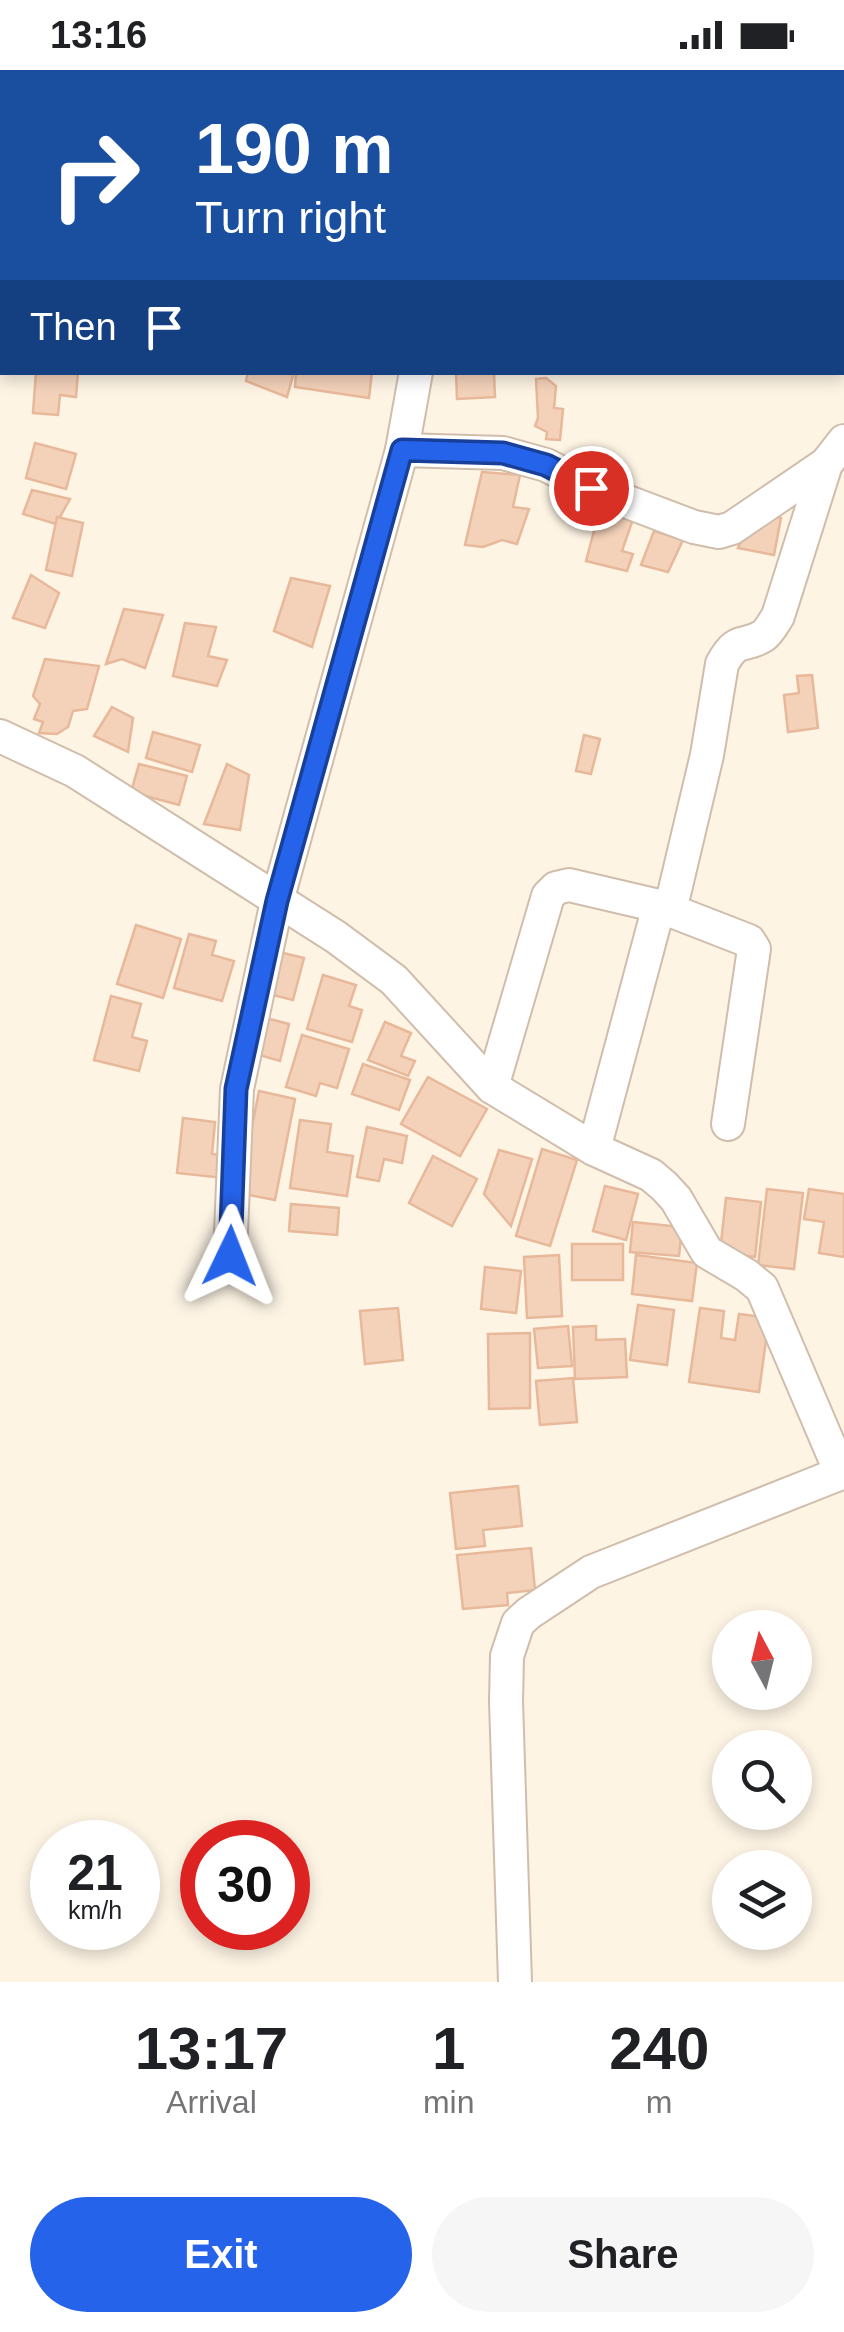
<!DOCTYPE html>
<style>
:root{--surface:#fff;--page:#f6f6f6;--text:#202124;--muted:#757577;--accent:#2563eb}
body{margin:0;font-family:Arial,sans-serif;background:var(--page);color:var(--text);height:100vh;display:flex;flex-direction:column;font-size:38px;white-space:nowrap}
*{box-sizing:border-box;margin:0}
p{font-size:32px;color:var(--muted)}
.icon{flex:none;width:55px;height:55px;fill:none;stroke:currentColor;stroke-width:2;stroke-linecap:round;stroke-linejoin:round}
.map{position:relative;height:1912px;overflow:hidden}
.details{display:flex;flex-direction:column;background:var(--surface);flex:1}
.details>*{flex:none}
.banner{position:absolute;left:0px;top:0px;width:845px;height:305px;box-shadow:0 5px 15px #0003;background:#1a4fa0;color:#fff;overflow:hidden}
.needle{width:65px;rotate:353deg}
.fabs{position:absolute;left:712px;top:1540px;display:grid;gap:20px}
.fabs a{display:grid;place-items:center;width:100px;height:100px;border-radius:50%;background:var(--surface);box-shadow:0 5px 15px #0003;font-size:50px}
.speed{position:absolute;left:30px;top:1750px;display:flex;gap:20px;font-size:50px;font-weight:700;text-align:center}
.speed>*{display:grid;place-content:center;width:130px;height:130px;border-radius:50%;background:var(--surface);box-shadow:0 5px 15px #0003;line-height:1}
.speed small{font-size:25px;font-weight:400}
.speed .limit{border:15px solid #d22;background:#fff;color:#111}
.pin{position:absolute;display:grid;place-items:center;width:85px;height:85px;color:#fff;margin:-42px;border:5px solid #fff;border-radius:50%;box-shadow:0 2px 10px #0007}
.me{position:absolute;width:110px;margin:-55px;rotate:2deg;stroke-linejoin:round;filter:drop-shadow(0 0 8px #0008)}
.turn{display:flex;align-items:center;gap:35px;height:210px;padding:0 30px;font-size:45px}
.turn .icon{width:130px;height:130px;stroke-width:2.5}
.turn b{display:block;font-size:70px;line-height:85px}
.then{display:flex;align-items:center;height:95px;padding:0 30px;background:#0003;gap:20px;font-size:38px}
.eta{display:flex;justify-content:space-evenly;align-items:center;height:170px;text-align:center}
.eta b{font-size:60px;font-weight:700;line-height:70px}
.cta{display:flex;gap:20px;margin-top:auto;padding:20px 30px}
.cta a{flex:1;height:115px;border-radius:60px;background:var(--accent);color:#fff;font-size:40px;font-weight:700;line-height:115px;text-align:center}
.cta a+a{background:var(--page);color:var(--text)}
.status{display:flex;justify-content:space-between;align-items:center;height:70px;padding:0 50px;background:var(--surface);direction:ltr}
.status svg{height:28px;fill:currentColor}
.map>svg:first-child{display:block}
.building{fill:#f4d2ba;stroke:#e8b89a;stroke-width:2.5}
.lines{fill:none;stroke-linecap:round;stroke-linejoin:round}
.street-casing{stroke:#d1bdac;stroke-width:36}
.street{stroke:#fff;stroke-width:32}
.route-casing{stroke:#184099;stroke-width:25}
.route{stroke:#2563eb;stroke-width:18}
</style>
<div class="status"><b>13:16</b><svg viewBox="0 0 49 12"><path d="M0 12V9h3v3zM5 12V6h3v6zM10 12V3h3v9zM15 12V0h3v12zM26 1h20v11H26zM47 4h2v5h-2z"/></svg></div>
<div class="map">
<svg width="844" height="1912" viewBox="0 0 844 1912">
<rect width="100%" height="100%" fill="#fdf4e4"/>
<g class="building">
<polygon points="36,302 78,302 76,327 60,325 58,345 33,343"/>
<polygon points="248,302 294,302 287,327 246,311"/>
<polygon points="296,302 372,302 369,328 295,317"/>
<polygon points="456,302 494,302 495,327 457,329"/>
<polygon points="546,308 556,316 554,338 563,339 560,370 546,369 547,362 535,356 538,348 536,309"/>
<polygon points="35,373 76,384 66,419 26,408"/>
<polygon points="482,402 520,405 513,437 529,439 517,474 502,470 483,477 465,475"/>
<polygon points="32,420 70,429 56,454 23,444"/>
<polygon points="763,443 781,448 774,485 738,478 748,455"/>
<polygon points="598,446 633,449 622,481 633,484 627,501 586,491"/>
<polygon points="57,447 83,453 72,506 46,500"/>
<polygon points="654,461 683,470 668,502 641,495"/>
<polygon points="31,505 59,523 45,558 13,548"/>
<polygon points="291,508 330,516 312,577 274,561"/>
<polygon points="124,539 163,545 145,598 122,589 106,594"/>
<polygon points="185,553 216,557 208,586 227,590 217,616 173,606"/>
<polygon points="45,589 99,596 87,639 73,641 68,657 57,664 39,663 43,652 34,649 40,634 33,626"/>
<polygon points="812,605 818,658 788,662 784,625 799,623 797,606"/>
<polygon points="112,637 133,648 128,682 94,666"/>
<polygon points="153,662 200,675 192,702 146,688"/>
<polygon points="584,665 600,669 591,704 576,701"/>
<polygon points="139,694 187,706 179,735 131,722"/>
<polygon points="227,694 249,705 240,760 204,754"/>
<polygon points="136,855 181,869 163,928 117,914"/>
<polygon points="189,864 216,871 212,885 234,891 222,931 174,918"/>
<polygon points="275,881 304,888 293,930 265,923"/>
<polygon points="323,905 356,915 349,936 362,940 352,972 307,959"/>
<polygon points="111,926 141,934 132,967 147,971 139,1001 94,990"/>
<polygon points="262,947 289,954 280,991 252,983"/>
<polygon points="385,952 411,963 401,986 415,991 408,1006 368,990"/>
<polygon points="302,965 349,979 337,1018 320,1013 316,1026 286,1017"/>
<polygon points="363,994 410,1010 399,1040 352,1024"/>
<polygon points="428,1007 487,1039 460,1086 401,1054"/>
<polygon points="259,1021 295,1029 275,1130 239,1123"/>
<polygon points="183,1048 215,1052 212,1084 226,1086 223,1108 177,1103"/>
<polygon points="300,1050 331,1054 327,1082 353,1086 347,1126 290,1118"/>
<polygon points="367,1057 407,1066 402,1093 384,1089 379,1111 357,1107"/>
<polygon points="542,1079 577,1090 550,1176 516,1166"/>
<polygon points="499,1080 532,1089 511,1156 484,1124"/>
<polygon points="433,1086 477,1109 452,1156 409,1133"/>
<polygon points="605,1116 638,1124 626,1170 593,1161"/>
<polygon points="767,1119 803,1123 794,1199 758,1195"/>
<polygon points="809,1119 844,1124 844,1187 819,1183 824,1152 804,1149"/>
<polygon points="726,1128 761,1132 755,1187 720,1182"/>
<polygon points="291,1134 339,1138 337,1165 289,1161"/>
<polygon points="633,1152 682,1157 679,1186 630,1182"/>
<rect x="572" y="1174" width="51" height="36"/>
<polygon points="559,1185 562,1246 527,1248 524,1187"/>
<polygon points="636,1185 697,1193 692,1231 632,1224"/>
<polygon points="485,1197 521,1201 516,1243 481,1239"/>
<polygon points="638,1235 674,1240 667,1295 630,1290"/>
<polygon points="398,1238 403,1290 365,1294 360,1241"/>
<polygon points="700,1238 724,1241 721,1268 735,1270 739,1244 769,1248 759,1322 689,1312"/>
<polygon points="568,1256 572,1296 538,1298 534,1259"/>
<polygon points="596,1256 596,1270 625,1269 627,1307 575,1309 573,1257"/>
<polygon points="530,1263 530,1338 489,1339 488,1264"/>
<polygon points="573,1308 577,1352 540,1355 536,1311"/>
<polygon points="518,1416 522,1456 483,1460 485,1476 456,1479 450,1423"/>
<polygon points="531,1478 535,1520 507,1523 508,1535 463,1539 457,1485"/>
</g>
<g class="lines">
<g class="street-casing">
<g id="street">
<polyline points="347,0 357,2"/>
<polyline points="402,380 503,383 546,395 591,418 694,457 719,462 732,458 826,394"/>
<polyline points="0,666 75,701 336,867 394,910 492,1017 594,1079 651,1105 664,1116 676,1129 707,1182 746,1205 762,1218 841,1403"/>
<path d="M492,1017L548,826L556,818L569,815L659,836L669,834L674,824L707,685L722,594C738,565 742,579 763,566C769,562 774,552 778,546L826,394L844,371"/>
<polyline points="594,1079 659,836 749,871 754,879 728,1054"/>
<polyline points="230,1186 237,1019 277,831 402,380 416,302"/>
<polyline points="515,1912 506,1631 507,1586 518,1553 529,1543 591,1502 844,1402"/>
</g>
</g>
<use href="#street" class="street"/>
</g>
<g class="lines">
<g class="route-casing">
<polyline id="route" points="230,1186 236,1019 277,831 402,380 503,383 546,395 591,418"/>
</g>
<use href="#route" class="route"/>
</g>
</svg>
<div class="fabs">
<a><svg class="needle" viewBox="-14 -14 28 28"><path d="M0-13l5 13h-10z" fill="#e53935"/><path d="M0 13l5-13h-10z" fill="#757577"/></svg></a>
<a><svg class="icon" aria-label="search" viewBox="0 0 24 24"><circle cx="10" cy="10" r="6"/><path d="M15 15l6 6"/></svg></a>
<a><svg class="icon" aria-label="layers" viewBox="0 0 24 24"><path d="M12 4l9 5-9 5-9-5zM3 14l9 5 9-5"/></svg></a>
</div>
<div class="speed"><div>21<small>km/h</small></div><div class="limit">30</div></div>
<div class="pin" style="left:591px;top:418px;background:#d93025"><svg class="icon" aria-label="arrive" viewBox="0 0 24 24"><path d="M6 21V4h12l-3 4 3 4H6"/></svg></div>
<svg class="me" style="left:230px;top:1186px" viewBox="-20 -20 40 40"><path d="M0-17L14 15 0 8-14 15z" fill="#2563eb" stroke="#fff" stroke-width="4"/></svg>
<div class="banner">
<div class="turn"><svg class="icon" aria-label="right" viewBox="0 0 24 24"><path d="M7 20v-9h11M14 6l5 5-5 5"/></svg><div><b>190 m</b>Turn right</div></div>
<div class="then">Then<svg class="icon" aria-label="arrive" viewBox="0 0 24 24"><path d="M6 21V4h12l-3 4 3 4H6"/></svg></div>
</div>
</div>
<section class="details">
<div class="eta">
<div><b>13:17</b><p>Arrival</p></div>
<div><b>1</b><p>min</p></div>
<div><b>240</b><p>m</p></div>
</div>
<div class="cta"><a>Exit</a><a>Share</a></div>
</section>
